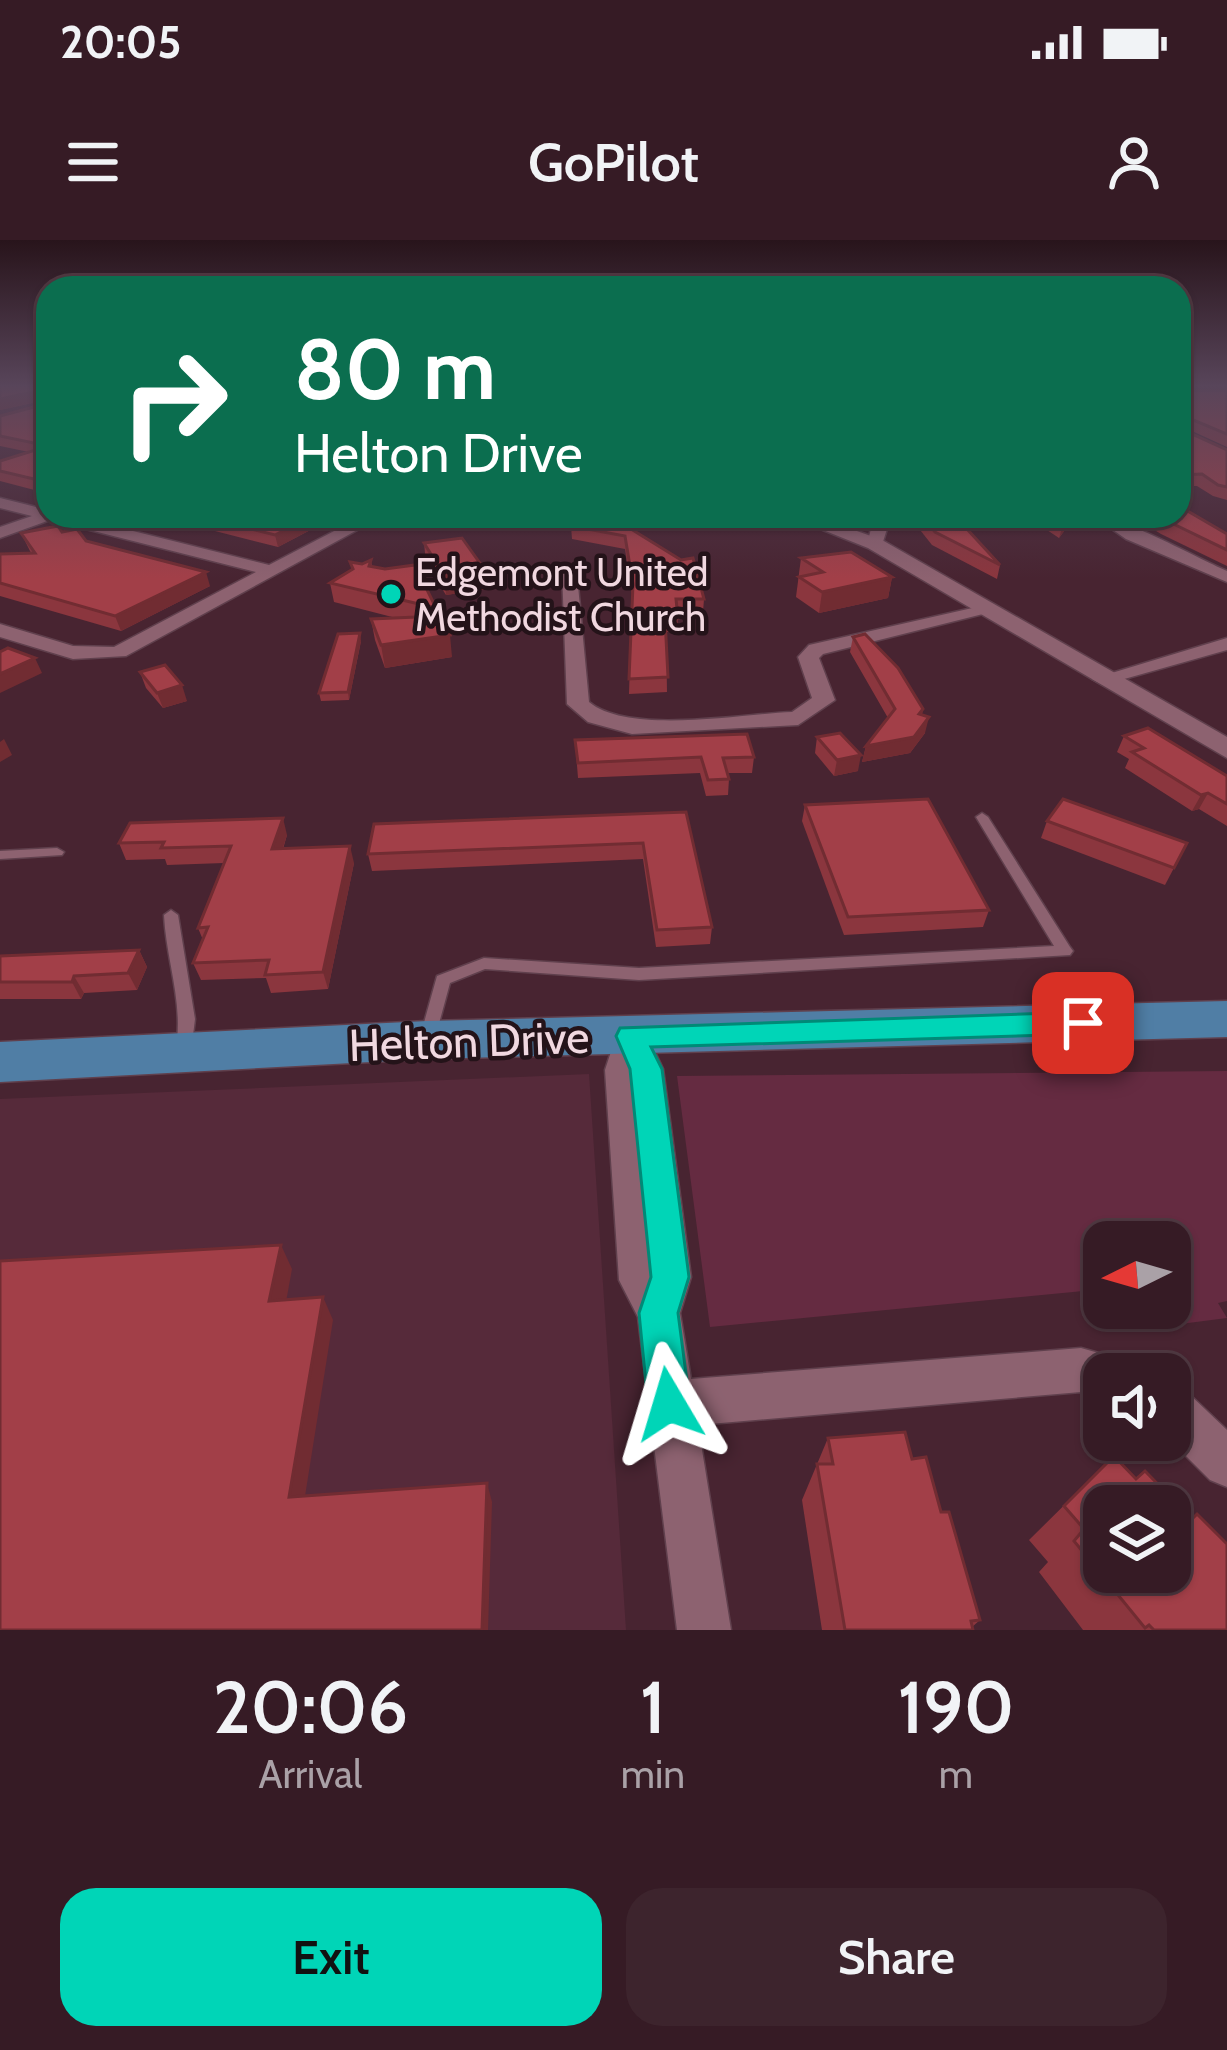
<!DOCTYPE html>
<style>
:root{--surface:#361b25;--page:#3d242d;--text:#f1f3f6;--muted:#aaa1a7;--line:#503942;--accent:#00d5b7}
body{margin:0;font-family:Cabin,sans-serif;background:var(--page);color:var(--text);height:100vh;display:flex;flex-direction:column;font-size:45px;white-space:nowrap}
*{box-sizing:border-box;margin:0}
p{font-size:39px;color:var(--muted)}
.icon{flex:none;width:66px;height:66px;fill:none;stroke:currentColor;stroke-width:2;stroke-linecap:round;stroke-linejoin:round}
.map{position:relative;height:1390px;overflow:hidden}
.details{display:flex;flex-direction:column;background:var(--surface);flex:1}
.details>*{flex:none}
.top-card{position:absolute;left:36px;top:36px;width:1155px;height:252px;border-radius:36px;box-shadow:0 3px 9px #0004,0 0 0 3px var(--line);background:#0b6e4f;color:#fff;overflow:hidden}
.needle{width:78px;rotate:265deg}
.fabs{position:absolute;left:1083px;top:981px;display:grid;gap:24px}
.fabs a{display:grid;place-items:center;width:108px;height:108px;border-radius:24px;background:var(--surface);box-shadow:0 3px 9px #0004,0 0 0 3px var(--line);font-size:60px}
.pin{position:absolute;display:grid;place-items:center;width:102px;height:102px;color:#fff;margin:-51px;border-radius:24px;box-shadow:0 6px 18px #0006}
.me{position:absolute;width:132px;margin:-66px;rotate:353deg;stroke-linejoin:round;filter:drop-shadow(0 0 9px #0008)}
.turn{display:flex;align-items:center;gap:42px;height:252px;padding:0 60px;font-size:54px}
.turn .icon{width:156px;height:156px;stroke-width:2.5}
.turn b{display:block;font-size:84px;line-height:102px}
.eta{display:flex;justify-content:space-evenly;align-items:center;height:204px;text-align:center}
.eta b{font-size:72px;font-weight:600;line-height:84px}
.button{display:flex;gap:24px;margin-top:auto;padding:24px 60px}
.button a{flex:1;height:138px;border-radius:36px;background:var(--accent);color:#111;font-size:48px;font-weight:600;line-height:138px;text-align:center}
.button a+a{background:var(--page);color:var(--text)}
.status{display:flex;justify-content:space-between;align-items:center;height:84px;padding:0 60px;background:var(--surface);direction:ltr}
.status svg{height:33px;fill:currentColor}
header{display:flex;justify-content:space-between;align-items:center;height:156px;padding:0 60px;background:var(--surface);font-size:54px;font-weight:600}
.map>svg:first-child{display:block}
.built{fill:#562a3a}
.green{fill:#652b41}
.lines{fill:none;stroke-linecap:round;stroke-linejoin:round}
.service-casing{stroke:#60404d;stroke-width:3}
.minor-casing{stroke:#60404d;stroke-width:3}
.tertiary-casing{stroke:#60404d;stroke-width:3}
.primary-casing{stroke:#60404d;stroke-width:3}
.service{fill:#8d6270;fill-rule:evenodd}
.minor{fill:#8d6270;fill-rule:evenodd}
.tertiary{fill:#8d6270;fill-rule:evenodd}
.primary{fill:#507ea5;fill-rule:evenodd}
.wall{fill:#8b363e}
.shaded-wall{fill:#712c32}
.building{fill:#a23f48;stroke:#712c32;stroke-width:3;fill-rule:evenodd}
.route{fill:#00d5b7;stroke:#008a77;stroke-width:3}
.poi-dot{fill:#00d5b7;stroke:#241319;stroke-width:4.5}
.labels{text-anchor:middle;stroke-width:9;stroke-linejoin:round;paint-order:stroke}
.far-poi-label{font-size:39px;fill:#f1d8e0;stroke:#241319;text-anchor:start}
.street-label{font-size:45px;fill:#f1d8e0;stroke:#241319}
</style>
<div class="status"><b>20:05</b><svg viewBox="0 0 49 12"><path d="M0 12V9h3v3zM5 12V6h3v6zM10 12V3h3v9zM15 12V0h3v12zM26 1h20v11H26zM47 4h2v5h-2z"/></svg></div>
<header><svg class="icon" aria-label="menu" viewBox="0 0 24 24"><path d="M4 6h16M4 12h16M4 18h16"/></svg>GoPilot<svg class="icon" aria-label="person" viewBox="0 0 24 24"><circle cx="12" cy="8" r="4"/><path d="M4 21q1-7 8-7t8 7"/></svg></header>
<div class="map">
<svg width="1227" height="1390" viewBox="0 0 1227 1390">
<rect width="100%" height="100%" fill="#482431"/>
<polygon class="built" points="589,834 626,1390 0,1390 0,859"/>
<polygon class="green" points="1227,831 1227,1061 1218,1063 1227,1078 1157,1087 1145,1068 1170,1068 1170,1002 1104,1002 1104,1049 710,1087 677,836"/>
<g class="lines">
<g class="service-casing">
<g id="service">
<polygon points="982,573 988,577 1070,707 1073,711 1070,715 639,740 485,729 450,743 434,802 422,802 420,797 437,736 484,718 639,728 1054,706 976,577"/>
<polygon points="57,608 64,612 62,615 0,619 0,611"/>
<path d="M171,670L178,675L195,779L191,812L189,817L183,819L177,817L175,812C185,766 166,721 164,675Z"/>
</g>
</g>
<g class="minor-casing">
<g id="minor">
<polygon points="0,258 48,270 48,276 73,276 269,325 363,276 383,276 126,416 73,419 0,397 0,384 73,406 114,407 256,332 50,280 0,298 0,287 32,276 0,268"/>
<polygon points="861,276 877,276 887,289 881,308 867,304 871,289"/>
<path d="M1093,276C1122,276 1195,317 1227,331V342L1126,299Z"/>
<path d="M562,331L577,335L589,462C629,495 741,474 792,472L812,458L798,417L809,405L990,364L999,370L823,414L819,418L835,460L798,485L632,494L588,482L567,464Z"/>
<polygon points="1227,398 1227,410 1103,445 1092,439"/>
<polygon points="631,783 643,787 663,829 691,1037 680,1073 691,1139 1081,1108 1120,1119 1126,1134 1104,1134 1104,1157 1081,1152 698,1185 731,1390 677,1390 638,1077 619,1040 605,830 619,787"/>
<polygon points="1170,1144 1186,1151 1227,1190 1227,1247 1210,1240 1170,1200"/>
</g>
</g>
<g class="tertiary-casing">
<polygon id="tertiary" points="788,276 815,276 882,300 1227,497 1227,518 868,308"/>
</g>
<g class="primary-casing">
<polygon id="primary" points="1227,761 1227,797 427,819 0,842 0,802 427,781"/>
</g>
<use href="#service" class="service"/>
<use href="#minor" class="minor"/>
<use href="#tertiary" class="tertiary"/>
<use href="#primary" class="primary"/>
</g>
<g class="wall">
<polygon points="0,145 48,145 48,250 42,252 0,241 0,221 29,212 0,206 0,176 45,164 46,160 0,170"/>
<polygon points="1227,150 1227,207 1181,186 1181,189 1227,210 1227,260 1213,256 1197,246 1179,246 1179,151"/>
<polygon points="167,276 337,276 278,307 168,279"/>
<polygon points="610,276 704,359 703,372 678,373 677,392 666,392 667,452 629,454 632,355 625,309 572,299 571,286"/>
<polygon points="909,276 955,276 1000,325 997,339 932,305"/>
<polygon points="1026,276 1071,276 1067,287 1059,298"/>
<polygon points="1132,276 1179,276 1227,294 1227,326 1161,294"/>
<polygon points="21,293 86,301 210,346 121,391 0,356 0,314 31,313"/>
<polygon points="424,303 484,329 486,349 446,355 426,323"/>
<polygon points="801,318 892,337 888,358 819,373 796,357"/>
<polygon points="371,320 372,327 436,368 437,377 452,417 385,428 375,400 371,379 396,378 334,362 330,343 352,330 350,322 362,324"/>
<polygon points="853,397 923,469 922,475 925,493 910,513 862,522 866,506 888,478 850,412"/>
<polygon points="361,401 349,460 321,461 319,453"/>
<polygon points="140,432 187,461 163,468 146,448"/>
<polygon points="1124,496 1227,536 1227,586 1199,569 1192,571 1125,528 1129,519 1117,512"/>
<polygon points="817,497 858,531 834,536 815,513"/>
<polygon points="575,500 754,517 752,533 727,533 729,539 728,555 706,556 700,533 578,538"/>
<polygon points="805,565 989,670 983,687 844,695 802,581"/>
<polygon points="686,572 712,687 710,704 656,707 643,619 372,631 368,614"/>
<polygon points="1047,581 1187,603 1165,645 1041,598"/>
<polygon points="287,595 283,609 354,623 328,749 271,753 266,738 201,740 193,723 203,700 198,688 224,623 167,625 165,619 126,620 119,603"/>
<polygon points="139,710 147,727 137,750 84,753 81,759 0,759 0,716"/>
<polygon points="828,1198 912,1219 941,1272 980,1380 972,1387 973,1390 822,1390 802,1260"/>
<polygon points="1114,1216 1227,1390 1083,1390 1039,1332 1048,1322 1029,1300"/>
</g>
<g class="shaded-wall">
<polygon points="47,149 48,159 0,170 0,159"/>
<polygon points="48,237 48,250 42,252 38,240"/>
<polygon points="312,276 337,276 278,307 275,295"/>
<polygon points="1071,276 1067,287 1059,298 1063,285"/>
<polygon points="484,329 486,349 446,355 444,335"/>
<polygon points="206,332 210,346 121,391 115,376"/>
<polygon points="892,337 888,358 819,373 822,352"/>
<polygon points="360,393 361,401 349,460 348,452"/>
<polygon points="450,395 452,417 385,428 381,405"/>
<polygon points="35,418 42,433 0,453 0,434"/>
<polygon points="182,445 187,461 163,468 157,453"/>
<polygon points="929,477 925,493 910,513 862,522 866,506"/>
<polygon points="4,499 12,515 0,522 0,502"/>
<polygon points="861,515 858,531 834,536 837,520"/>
<polygon points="1208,553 1199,569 1192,571 1201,555"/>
<polygon points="283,578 287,595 277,626 272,609"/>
<polygon points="350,606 354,623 328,749 323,732"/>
<polygon points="139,710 147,727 137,750 128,733"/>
<polygon points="74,736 84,753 81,759 72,742"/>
<polygon points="281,1005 292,1029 282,1084 269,1061"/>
<polygon points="323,1057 333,1080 302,1275 289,1257"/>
<polygon points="487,1243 492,1262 488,1390 482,1390"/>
</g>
<g class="building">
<polygon points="0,145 48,145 48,206 0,196 0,176 45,164 47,149 0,159"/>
<polygon points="1227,150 1227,194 1179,174 1181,189 1227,210 1227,247 1218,245 1202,234 1179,235 1179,151"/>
<polygon points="48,206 48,237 38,240 0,231 0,221"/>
<polygon points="1179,266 1227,294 1227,310 1157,276 1179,276"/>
<polygon points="198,276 312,276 275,295"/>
<polygon points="586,276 610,276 681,320 693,318 704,359 676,359 678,378 665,378 668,437 629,439 633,344 625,296 571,286"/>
<polygon points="922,276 955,276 1000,325 935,292"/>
<polygon points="1049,276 1070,276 1063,285"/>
<polygon points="58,286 62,292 77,289 86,301 206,332 115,376 0,343 0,314 35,313 21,293"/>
<polygon points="462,298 484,329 444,335 424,303"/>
<polygon points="851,312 892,337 822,352 799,337 823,332 801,318"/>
<polygon points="371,320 369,326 385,329 415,325 436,368 330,343 353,329 350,322 362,324"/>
<polygon points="440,376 450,395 381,405 371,379"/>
<polygon points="360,393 348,452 319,453 338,394"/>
<polygon points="865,394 898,428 923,469 919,474 929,477 914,497 866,506 895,469 853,397"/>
<polygon points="8,408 35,418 0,434 0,412"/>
<polygon points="165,425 182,445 157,453 140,432"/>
<polygon points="1148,488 1227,536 1227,564 1208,553 1201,555 1132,512 1144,508 1124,496"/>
<polygon points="840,493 861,515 837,520 817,497"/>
<polygon points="747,494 754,517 723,518 729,539 708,540 701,517 578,523 575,500"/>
<polygon points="928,559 989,670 848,677 805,565"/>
<polygon points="1063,559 1187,603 1174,628 1047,581"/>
<polygon points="686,572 712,687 657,690 643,603 368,614 374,584"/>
<polygon points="283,578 272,609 350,606 323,732 265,735 269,720 193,723 208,687 198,688 231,606 161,608 164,602 119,603 130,583"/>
<polygon points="139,710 128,733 74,736 72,742 0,742 0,716"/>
<polygon points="281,1005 269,1061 323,1057 289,1257 487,1243 482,1390 0,1390 0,1021"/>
<polygon points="905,1192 912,1219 926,1217 941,1272 949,1272 980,1380 971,1381 973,1390 845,1390 817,1224 833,1224 828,1198"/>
<path d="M1114,1216L1136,1239L1145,1231L1192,1279L1197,1274L1227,1304V1390H1154L1149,1385L1145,1388L1074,1301L1084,1289L1064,1266ZM1104,1266H1170V1332H1104Z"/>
</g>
<linearGradient id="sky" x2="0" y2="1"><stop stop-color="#28141b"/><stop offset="0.43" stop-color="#58455a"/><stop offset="1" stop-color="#58455a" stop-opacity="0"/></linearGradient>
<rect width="1227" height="339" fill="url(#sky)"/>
<polygon class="route" points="1083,772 1093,775 1098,783 1093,791 1083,794 651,807 662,829 689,1037 678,1073 690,1164 684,1178 669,1185 655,1178 648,1164 639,1073 651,1037 630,829 616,796 620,788"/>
<circle class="poi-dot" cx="391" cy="354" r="12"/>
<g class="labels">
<g class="far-poi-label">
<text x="415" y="346">Edgemont United<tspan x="415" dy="45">Methodist Church</tspan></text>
</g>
<g class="street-label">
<text transform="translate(469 801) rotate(-2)" y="16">Helton Drive</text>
</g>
</g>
</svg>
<div class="fabs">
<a><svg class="needle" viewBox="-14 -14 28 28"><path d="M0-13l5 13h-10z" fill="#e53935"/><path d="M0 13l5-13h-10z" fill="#aaa1a7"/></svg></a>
<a><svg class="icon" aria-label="sound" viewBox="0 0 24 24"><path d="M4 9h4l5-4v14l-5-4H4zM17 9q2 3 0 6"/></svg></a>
<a><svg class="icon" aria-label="layers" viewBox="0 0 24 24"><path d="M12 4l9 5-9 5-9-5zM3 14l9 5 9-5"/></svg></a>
</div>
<div class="pin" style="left:1083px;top:783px;background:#d93025"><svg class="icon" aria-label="arrive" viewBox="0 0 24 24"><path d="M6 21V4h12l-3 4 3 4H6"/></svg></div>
<svg class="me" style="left:669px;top:1164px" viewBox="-20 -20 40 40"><path d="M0-17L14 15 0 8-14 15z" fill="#00d5b7" stroke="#fff" stroke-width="4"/></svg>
<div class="top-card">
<div class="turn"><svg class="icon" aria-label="right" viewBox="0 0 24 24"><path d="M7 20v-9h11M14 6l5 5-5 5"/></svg><div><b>80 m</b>Helton Drive</div></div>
</div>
</div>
<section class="details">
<div class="eta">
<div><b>20:06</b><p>Arrival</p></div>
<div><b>1</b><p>min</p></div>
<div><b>190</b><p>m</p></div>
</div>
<div class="button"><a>Exit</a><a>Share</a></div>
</section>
